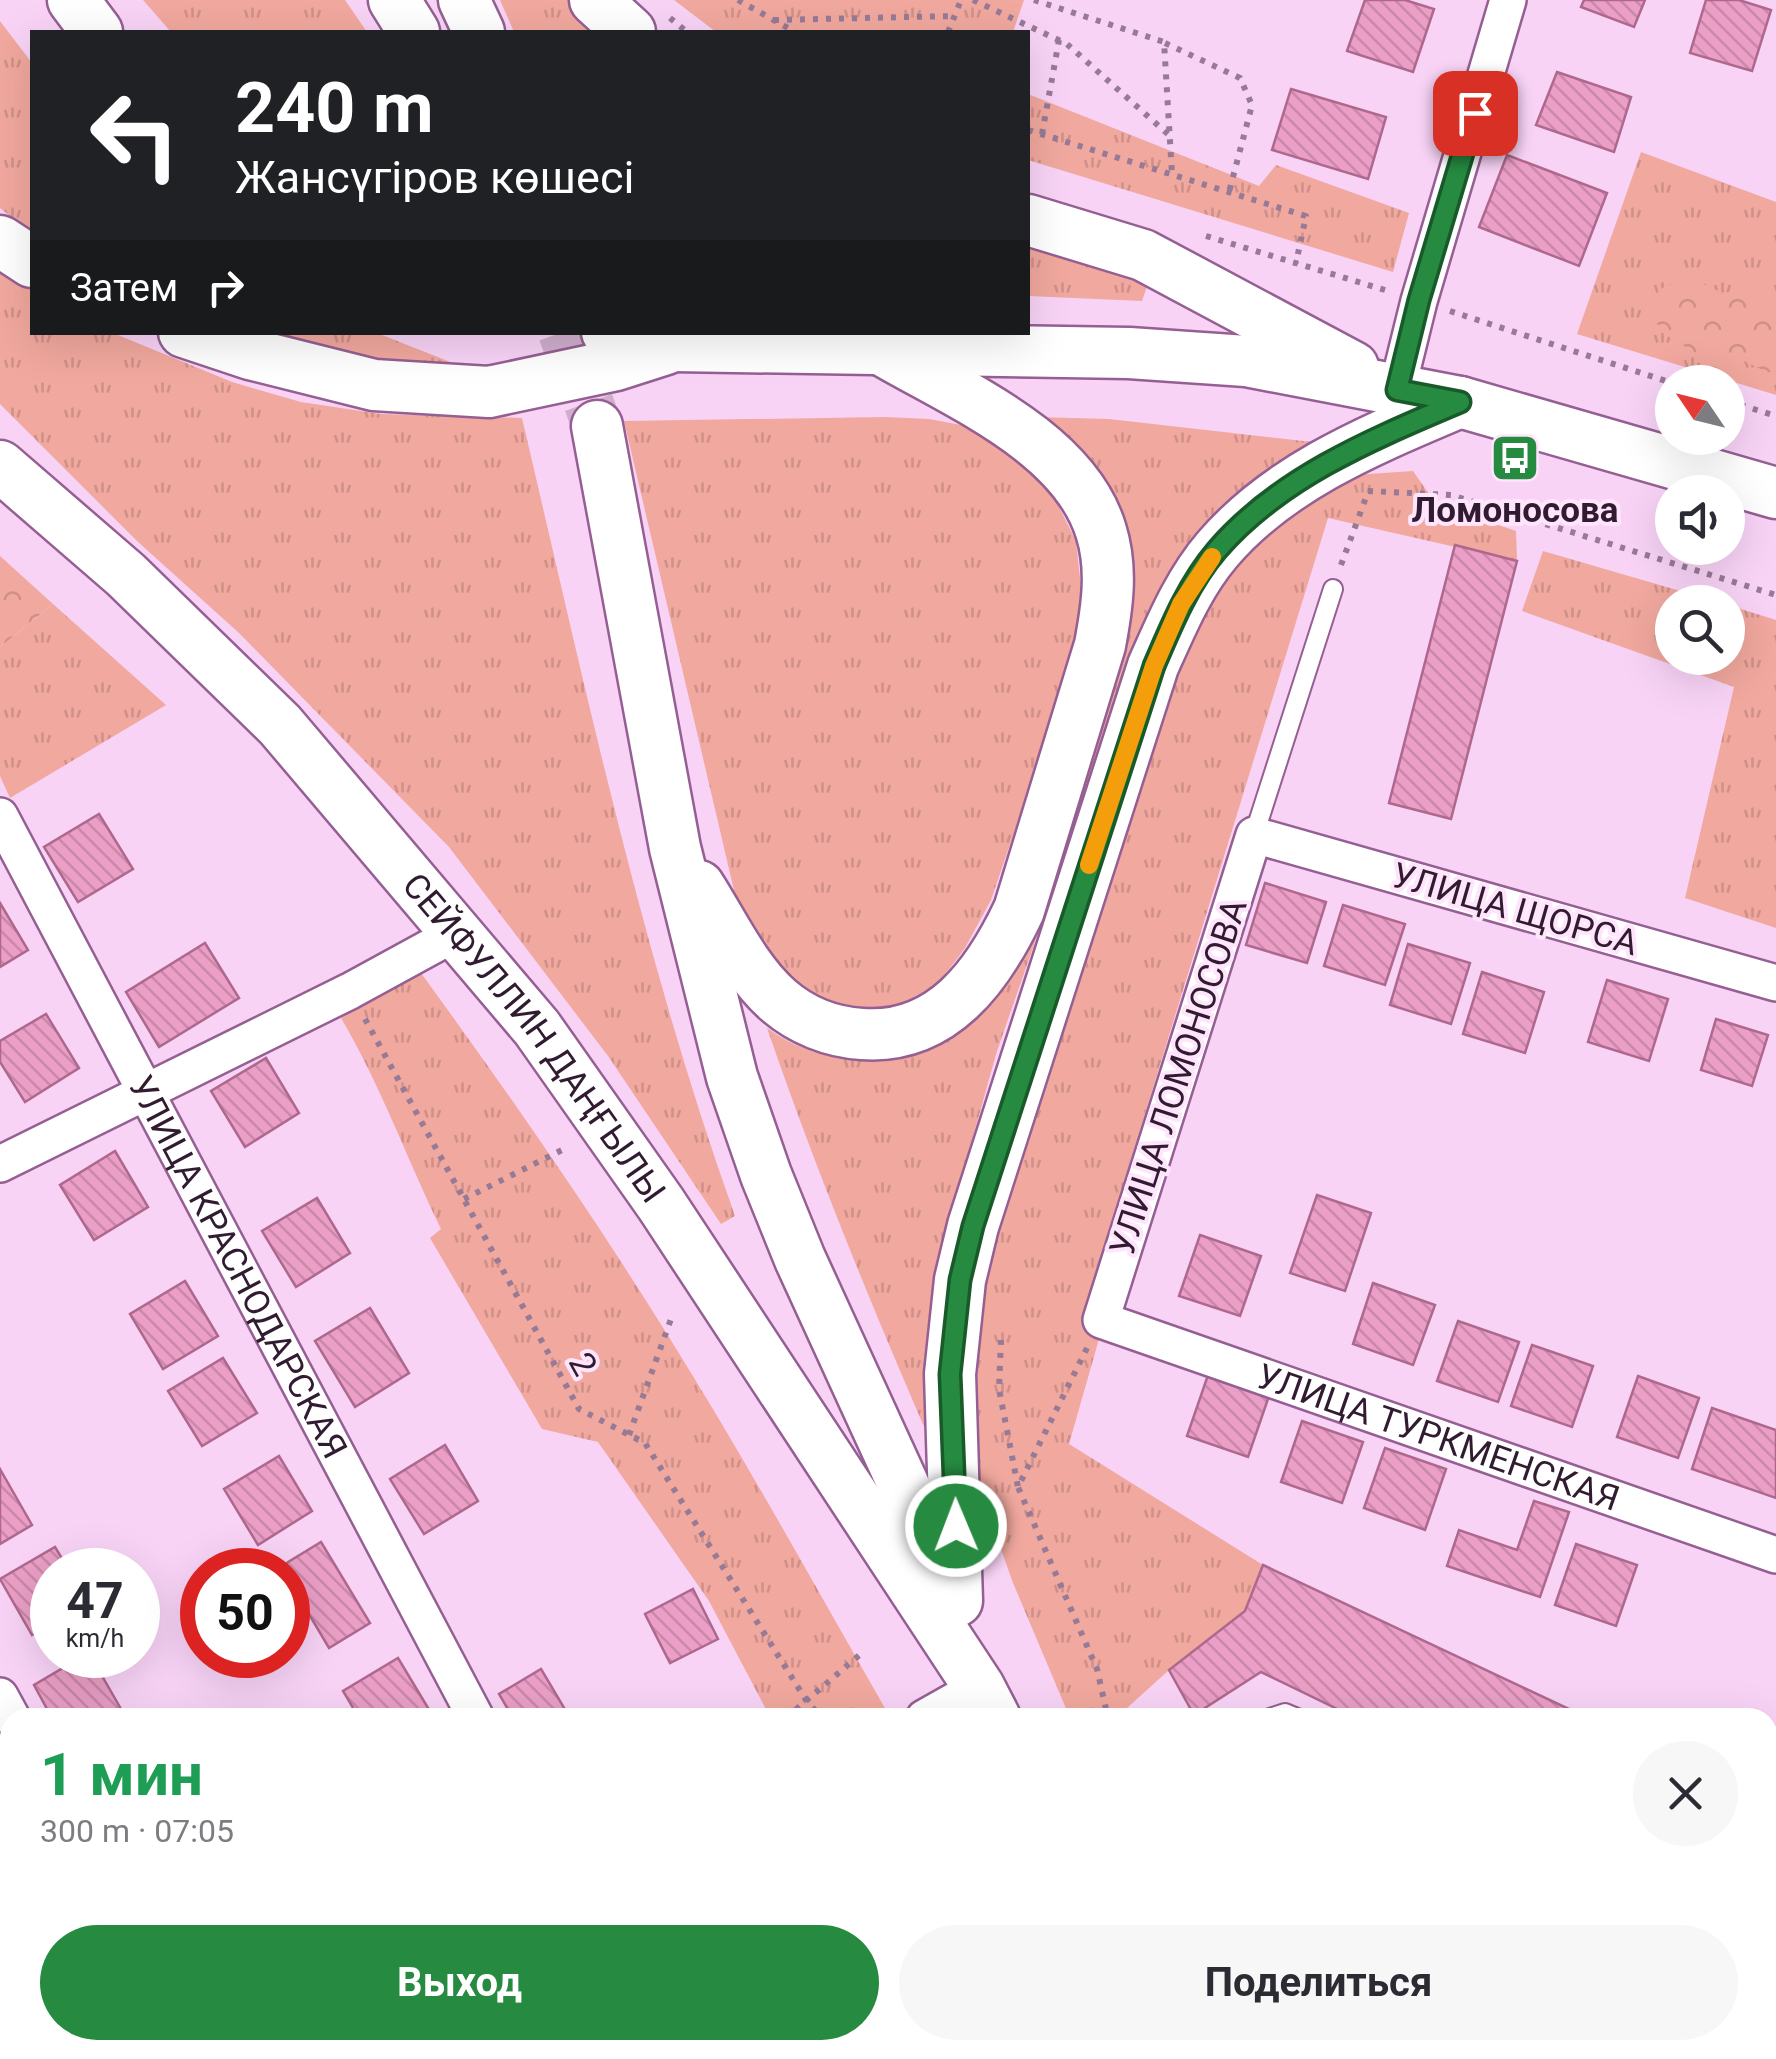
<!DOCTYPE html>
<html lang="ru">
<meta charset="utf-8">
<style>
:root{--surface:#fff;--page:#f7f7f7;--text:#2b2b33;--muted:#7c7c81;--accent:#268b40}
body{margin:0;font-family:Roboto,sans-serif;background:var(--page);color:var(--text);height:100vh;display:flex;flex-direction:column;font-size:38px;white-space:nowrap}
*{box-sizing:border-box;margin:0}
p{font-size:32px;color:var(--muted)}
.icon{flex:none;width:55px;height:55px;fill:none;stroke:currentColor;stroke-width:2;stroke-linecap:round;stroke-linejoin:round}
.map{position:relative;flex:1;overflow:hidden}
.side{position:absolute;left:0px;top:1708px;width:1778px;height:352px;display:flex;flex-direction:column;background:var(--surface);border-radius:30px 30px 0 0;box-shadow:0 10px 40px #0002}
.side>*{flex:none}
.hud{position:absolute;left:30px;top:30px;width:1000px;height:305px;border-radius:0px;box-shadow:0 10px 40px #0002;background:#202124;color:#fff;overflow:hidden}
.needle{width:65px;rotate:305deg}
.buttons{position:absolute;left:1655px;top:365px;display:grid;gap:20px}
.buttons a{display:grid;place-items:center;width:90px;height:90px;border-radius:50%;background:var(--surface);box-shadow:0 10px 40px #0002;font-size:50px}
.speed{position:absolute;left:30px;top:1548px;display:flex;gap:20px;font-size:50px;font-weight:700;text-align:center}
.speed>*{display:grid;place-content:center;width:130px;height:130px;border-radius:50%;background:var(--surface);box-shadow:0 10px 40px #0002;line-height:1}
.speed small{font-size:25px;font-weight:400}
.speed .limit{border:15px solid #d22;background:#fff;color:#111}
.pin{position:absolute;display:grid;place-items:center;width:85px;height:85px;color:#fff;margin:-42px;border-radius:20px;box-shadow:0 5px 15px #0006}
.me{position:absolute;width:110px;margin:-55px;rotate:359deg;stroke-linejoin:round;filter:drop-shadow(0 0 8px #0008)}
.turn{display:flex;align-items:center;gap:35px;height:210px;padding:0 40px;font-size:45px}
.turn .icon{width:130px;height:130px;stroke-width:2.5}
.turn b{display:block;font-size:70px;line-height:85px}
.then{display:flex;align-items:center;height:95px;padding:0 40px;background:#0003;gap:20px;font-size:38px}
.round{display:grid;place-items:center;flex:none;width:105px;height:105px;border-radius:52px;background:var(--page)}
.headline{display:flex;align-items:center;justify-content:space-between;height:170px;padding:0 40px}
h1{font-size:60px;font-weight:700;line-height:75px;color:#1e9e55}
.primary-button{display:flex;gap:20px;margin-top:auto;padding:20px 40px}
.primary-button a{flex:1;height:115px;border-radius:60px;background:var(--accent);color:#fff;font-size:40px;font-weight:700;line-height:115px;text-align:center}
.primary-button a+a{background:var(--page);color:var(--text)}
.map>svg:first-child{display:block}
.grass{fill:url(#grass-tufts)}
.park{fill:url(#park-crowns)}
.building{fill:url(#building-back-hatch);stroke:#af688d;stroke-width:2.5}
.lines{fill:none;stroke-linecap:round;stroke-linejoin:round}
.secondary-tunnel{stroke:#d0aece;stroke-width:50;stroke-dasharray:50 25;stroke-linecap:butt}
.service-casing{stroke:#955f93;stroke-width:22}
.minor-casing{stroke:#955f93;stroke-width:40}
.secondary-casing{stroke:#955f93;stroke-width:55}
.path{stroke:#977a96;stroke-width:6;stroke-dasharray:5 8;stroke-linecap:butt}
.service{stroke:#fff;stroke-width:18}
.minor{stroke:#fff;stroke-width:35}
.secondary{stroke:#fff;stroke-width:50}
.route-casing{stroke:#195a2a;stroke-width:25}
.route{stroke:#268b40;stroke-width:18}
.slow{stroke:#f59e0b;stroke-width:18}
.labels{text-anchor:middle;stroke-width:8;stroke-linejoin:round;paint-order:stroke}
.poi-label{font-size:35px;font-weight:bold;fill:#311b30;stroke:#fee5fc}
.street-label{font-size:35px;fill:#311b30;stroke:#fee5fc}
</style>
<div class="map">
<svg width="1776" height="2059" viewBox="0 0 1776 2059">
<defs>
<pattern id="grass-tufts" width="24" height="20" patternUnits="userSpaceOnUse" patternTransform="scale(2.5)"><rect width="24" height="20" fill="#f1a89e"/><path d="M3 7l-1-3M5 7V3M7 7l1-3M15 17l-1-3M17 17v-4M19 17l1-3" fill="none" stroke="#cf9088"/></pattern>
<pattern id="park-crowns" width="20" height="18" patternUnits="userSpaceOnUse" patternTransform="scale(2.5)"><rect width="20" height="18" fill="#f1a89e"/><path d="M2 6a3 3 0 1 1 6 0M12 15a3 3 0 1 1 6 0" fill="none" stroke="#cf9088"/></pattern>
<pattern id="building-back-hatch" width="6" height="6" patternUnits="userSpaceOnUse" patternTransform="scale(2.5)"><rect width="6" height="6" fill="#eb9fc6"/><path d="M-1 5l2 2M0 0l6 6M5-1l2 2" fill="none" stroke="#ca88aa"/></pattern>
</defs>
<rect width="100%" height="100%" fill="#f8d3f6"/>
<g class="grass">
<polygon points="143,0 345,0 367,32 171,32"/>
<polygon points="500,0 577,0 609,32 514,32"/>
<polygon points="674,0 1024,0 1013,32 716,32"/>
<polygon points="0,21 32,63 32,233 0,208"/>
<polygon points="1028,94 1259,186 1276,165 1409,213 1393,272 1028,160"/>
<polygon points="1641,152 1776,202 1776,395 1577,334"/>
<polygon points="1028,237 1151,275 1142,301 1028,296"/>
<path d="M0,267L32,288V332L113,333L232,382L301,402L381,414L522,418C585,686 642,956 735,1216L721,1224L608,1056L449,847L239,633L137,541L0,404Z"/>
<polygon points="251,333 377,333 468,369 360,357"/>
<polygon points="886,417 929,419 977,428 1018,454 1053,495 1076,541 1082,597 1076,651 991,900 965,948 938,984 903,1003 866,1016 787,987 744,933 624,421"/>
<path d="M1035,417L1109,419L1330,444C1311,452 1290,460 1272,469C1208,502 1174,564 1145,626L997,1051L950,1219L940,1463C877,1320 818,1176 767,1028C835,1076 896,1060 965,1025L1126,619Z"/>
<polygon points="1413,471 1436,504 1516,531 1517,561 1328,518 1081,1322 1099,1339 1069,1444 1263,1565 1245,1611 1169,1670 1117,1717 1070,1718 1013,1583 981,1492 968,1407 980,1254 1155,696 1249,531 1354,475"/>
<polygon points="1543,551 1718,602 1672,602 1672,658 1728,658 1728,605 1776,620 1776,928 1685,898 1734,687 1522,611"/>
<polygon points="53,604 166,705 10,798 0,776 0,647"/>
<path d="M418,969C505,1088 589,1209 667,1334C744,1457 814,1584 886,1710L869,1717H770L709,1601L598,1442L542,1429L430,1238L441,1229C407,1159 381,1086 341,1018Z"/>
<polygon points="870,2050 1073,2050 1078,2059 875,2059"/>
</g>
<g class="park">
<polygon points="1691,277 1722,293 1745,290 1776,305 1776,372 1767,372 1738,358 1723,371 1697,362 1696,353 1661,332 1653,315 1653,304 1662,288"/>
<polygon points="0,556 53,604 0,647"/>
</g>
<g class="building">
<polygon points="1365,0 1405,0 1434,9 1413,72 1347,51"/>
<polygon points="1584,0 1645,0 1634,27 1581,7"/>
<polygon points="1706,0 1739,0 1771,10 1752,71 1690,53"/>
<polygon points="1557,72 1631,97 1614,152 1536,125"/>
<polygon points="1291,89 1386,117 1368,179 1272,150"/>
<polygon points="1507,155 1607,193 1579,266 1479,227"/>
<polygon points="1455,545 1517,561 1451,819 1389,803"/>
<polygon points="99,814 133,869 78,902 44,847"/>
<polygon points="1265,883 1326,902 1307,963 1246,945"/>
<polygon points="0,903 28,950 0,967"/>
<polygon points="1343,905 1405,924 1385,985 1324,966"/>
<polygon points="205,943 239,998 159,1047 126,992"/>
<polygon points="1408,944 1470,963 1451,1024 1390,1005"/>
<polygon points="1482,972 1544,992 1525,1053 1463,1034"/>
<polygon points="1607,980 1668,999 1649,1061 1588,1042"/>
<polygon points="46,1014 79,1068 25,1102 0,1062 0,1041"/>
<polygon points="1716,1019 1768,1035 1752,1086 1701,1070"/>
<polygon points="266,1058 299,1113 245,1147 211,1091"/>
<polygon points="115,1151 148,1207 94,1240 60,1185"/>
<polygon points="1317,1195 1371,1213 1345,1291 1290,1273"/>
<polygon points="317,1198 350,1253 296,1287 262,1231"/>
<polygon points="1200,1235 1261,1256 1240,1316 1179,1296"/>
<polygon points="185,1281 218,1336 163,1369 130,1314"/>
<polygon points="1373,1283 1435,1305 1413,1365 1353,1344"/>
<polygon points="370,1308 409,1373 355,1407 315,1341"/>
<polygon points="1458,1321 1519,1342 1498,1402 1437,1381"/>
<polygon points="1532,1345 1593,1366 1572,1427 1511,1406"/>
<polygon points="223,1358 257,1413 202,1446 168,1391"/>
<polygon points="1208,1375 1269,1396 1248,1457 1187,1436"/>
<polygon points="1638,1376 1699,1398 1678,1458 1617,1437"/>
<polygon points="1712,1408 1776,1430 1776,1498 1692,1469"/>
<polygon points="1302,1421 1363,1442 1342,1503 1281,1482"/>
<polygon points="445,1445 478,1501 424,1534 390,1479"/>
<polygon points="1385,1448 1446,1469 1425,1530 1364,1508"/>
<polygon points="279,1456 312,1511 258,1545 224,1489"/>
<polygon points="0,1469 32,1525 0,1544"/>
<polygon points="1534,1501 1569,1512 1540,1597 1447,1566 1459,1530 1517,1550"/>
<polygon points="321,1542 370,1623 329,1648 288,1579 288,1570 280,1567"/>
<polygon points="1576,1544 1637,1565 1616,1626 1555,1605"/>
<polygon points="55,1547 69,1570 52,1570 52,1623 32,1635 0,1579"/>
<polygon points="1263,1565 1588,1718 1356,1718 1261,1672 1194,1715 1169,1670 1245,1611"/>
<polygon points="693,1589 718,1639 670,1663 645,1614"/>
<polygon points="85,1655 90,1655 121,1709 106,1718 52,1718 34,1685"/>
<polygon points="398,1658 431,1713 424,1718 359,1718 343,1691"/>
<polygon points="541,1669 566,1711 555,1718 513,1718 499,1694"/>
<polygon points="0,1758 10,1775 10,1822 0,1828"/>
<polygon points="0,1919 10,1931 10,1984 0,1993"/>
<polygon points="552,2050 605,2050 610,2059 537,2059"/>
<polygon points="743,2050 818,2050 823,2059 748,2059"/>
<polygon points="1312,2050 1578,2050 1584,2059 1317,2059"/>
</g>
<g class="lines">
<polyline class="secondary-tunnel" points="563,332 597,426"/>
<g class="service-casing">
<g id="service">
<polyline points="1254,835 1333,589"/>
<polyline points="1270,1718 1285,1713 1297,1718"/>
</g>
</g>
<g class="minor-casing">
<g id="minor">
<polyline points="1397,390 1419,301 1508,0"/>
<path id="s1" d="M0,816L476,1718"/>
<path id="s2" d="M1776,983L1254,835L1101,1320L1776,1555"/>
<polyline points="0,1164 350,991 458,932"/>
<polyline points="0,1696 12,1718"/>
<polyline points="924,1718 979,1687"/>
<polyline points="202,2050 208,2059"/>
<polyline points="653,2050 658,2059"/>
<polyline points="243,2059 261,2050"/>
</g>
</g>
<g class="secondary-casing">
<g id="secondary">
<polyline points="73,0 97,32"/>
<polyline points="394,0 414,32"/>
<polyline points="464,0 479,32"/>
<polyline points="595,0 630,32"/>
<polyline points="1028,220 1143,255 1353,367"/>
<polyline points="0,241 32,262"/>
<polyline points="184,332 250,354 374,385 489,392 616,365 666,349"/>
<polyline points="607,332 673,346 1129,353 1246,361 1460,402 1776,493"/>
<polyline points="597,426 675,848 732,1077 766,1175 800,1259 948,1582"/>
<path id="s3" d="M0,466L126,575L280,725L537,1028L661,1204L979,1687L995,1718"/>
<path d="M699,886C723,923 744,970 778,1000C801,1020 831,1032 862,1034C942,1040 988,976 1019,910L1100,645C1107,608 1113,569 1101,531C1074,442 957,394 882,350"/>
<path d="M957,1601L950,1374L960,1280L973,1226L1153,666C1171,626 1188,584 1217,550C1280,476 1373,439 1460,402"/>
<polyline points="1175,2050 1179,2059"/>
</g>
</g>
<g class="path">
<polyline points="738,0 795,32"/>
<polyline points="973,0 1067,44 1170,136"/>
<polyline points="1034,0 1164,42 1172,174"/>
<polyline points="670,18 687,32"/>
<polyline points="774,20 954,16"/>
<polyline points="948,32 961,0"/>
<polyline points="1165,43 1240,78 1252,105 1229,192"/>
<polyline points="1028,130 1306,216 1296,263"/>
<polyline points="1042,134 1059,40"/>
<polyline points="1206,236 1385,290"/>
<polyline points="1450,311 1672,383"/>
<polyline points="1728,401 1776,416"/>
<polyline points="1368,491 1451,495 1776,595"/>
<polyline points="1341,565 1368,492"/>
<polyline points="365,1019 579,1409 645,1443 806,1700 822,1718"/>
<polyline points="464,1199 562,1150"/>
<polyline points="1001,1340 999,1389 1018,1487"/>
<polyline points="1087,1348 1018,1487 1097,1669 1108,1718"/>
<polyline points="629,1435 671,1319"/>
<polyline points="786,1718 863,1652"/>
<polyline points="993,2050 999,2059"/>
<polyline points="1087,2050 1093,2059"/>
<polyline points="1258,2050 1262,2059"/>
</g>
<use href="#service" class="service"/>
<use href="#minor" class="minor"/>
<use href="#secondary" class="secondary"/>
</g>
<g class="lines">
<g class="route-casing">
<path id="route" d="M956,1526L950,1374L960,1280L973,1226L1154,666C1171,626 1188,584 1217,550C1280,477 1373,439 1460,402L1397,390L1419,300L1475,113"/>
</g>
<use href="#route" class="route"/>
<polyline class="slow" points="1089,865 1154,666 1181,604 1212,557"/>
</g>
<defs>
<g id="bus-square" transform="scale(2.5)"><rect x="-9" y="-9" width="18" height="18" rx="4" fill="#268b40" stroke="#fee5fc"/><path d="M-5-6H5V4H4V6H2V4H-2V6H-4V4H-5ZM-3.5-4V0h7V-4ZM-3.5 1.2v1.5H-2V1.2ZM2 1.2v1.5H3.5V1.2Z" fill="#fff"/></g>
</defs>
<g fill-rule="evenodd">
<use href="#bus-square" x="1515" y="458"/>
</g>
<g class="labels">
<g class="poi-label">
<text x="1515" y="522">Ломоносова</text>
</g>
<g class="street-label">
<text transform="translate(1515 909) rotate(16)" y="12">УЛИЦА ЩОРСА</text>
<text dy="12" stroke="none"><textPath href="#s3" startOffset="785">СЕЙФУЛЛИН ДАҢҒЫЛЫ</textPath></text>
<text transform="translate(1178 1077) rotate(-72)" y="12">УЛИЦА ЛОМОНОСОВА</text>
<text dy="12" stroke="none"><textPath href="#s1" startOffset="510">УЛИЦА КРАСНОДАРСКАЯ</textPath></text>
<text transform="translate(583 1364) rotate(61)" y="12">2</text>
<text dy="12" stroke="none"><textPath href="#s2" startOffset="1408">УЛИЦА ТУРКМЕНСКАЯ</textPath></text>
</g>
</g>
</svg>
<div class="buttons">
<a><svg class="needle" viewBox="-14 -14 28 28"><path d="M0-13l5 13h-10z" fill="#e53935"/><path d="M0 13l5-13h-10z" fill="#7c7c81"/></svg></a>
<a><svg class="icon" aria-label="sound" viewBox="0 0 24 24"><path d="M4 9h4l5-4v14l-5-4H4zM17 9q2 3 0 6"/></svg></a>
<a><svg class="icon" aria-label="search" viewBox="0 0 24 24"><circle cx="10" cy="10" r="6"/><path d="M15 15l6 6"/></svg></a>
</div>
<div class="speed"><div>47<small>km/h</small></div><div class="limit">50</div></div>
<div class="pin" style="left:1475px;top:113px;background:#d93025"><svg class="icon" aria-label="arrive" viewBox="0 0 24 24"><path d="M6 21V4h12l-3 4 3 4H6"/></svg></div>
<svg class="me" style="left:956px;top:1526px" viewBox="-20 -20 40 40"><circle r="17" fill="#268b40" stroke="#fff" stroke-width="3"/><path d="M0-11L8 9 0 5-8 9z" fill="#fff"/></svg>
<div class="hud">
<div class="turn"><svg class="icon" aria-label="left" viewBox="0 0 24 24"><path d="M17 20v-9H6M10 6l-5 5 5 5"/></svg><div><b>240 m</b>Жансүгіров көшесі</div></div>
<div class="then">Затем<svg class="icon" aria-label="right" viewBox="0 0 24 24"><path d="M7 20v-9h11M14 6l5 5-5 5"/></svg></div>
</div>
<section class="side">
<div class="headline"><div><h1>1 мин</h1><p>300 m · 07:05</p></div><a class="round"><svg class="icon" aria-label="close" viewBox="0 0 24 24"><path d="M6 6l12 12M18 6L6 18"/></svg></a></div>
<div class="primary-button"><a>Выход</a><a>Поделиться</a></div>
</section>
</div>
